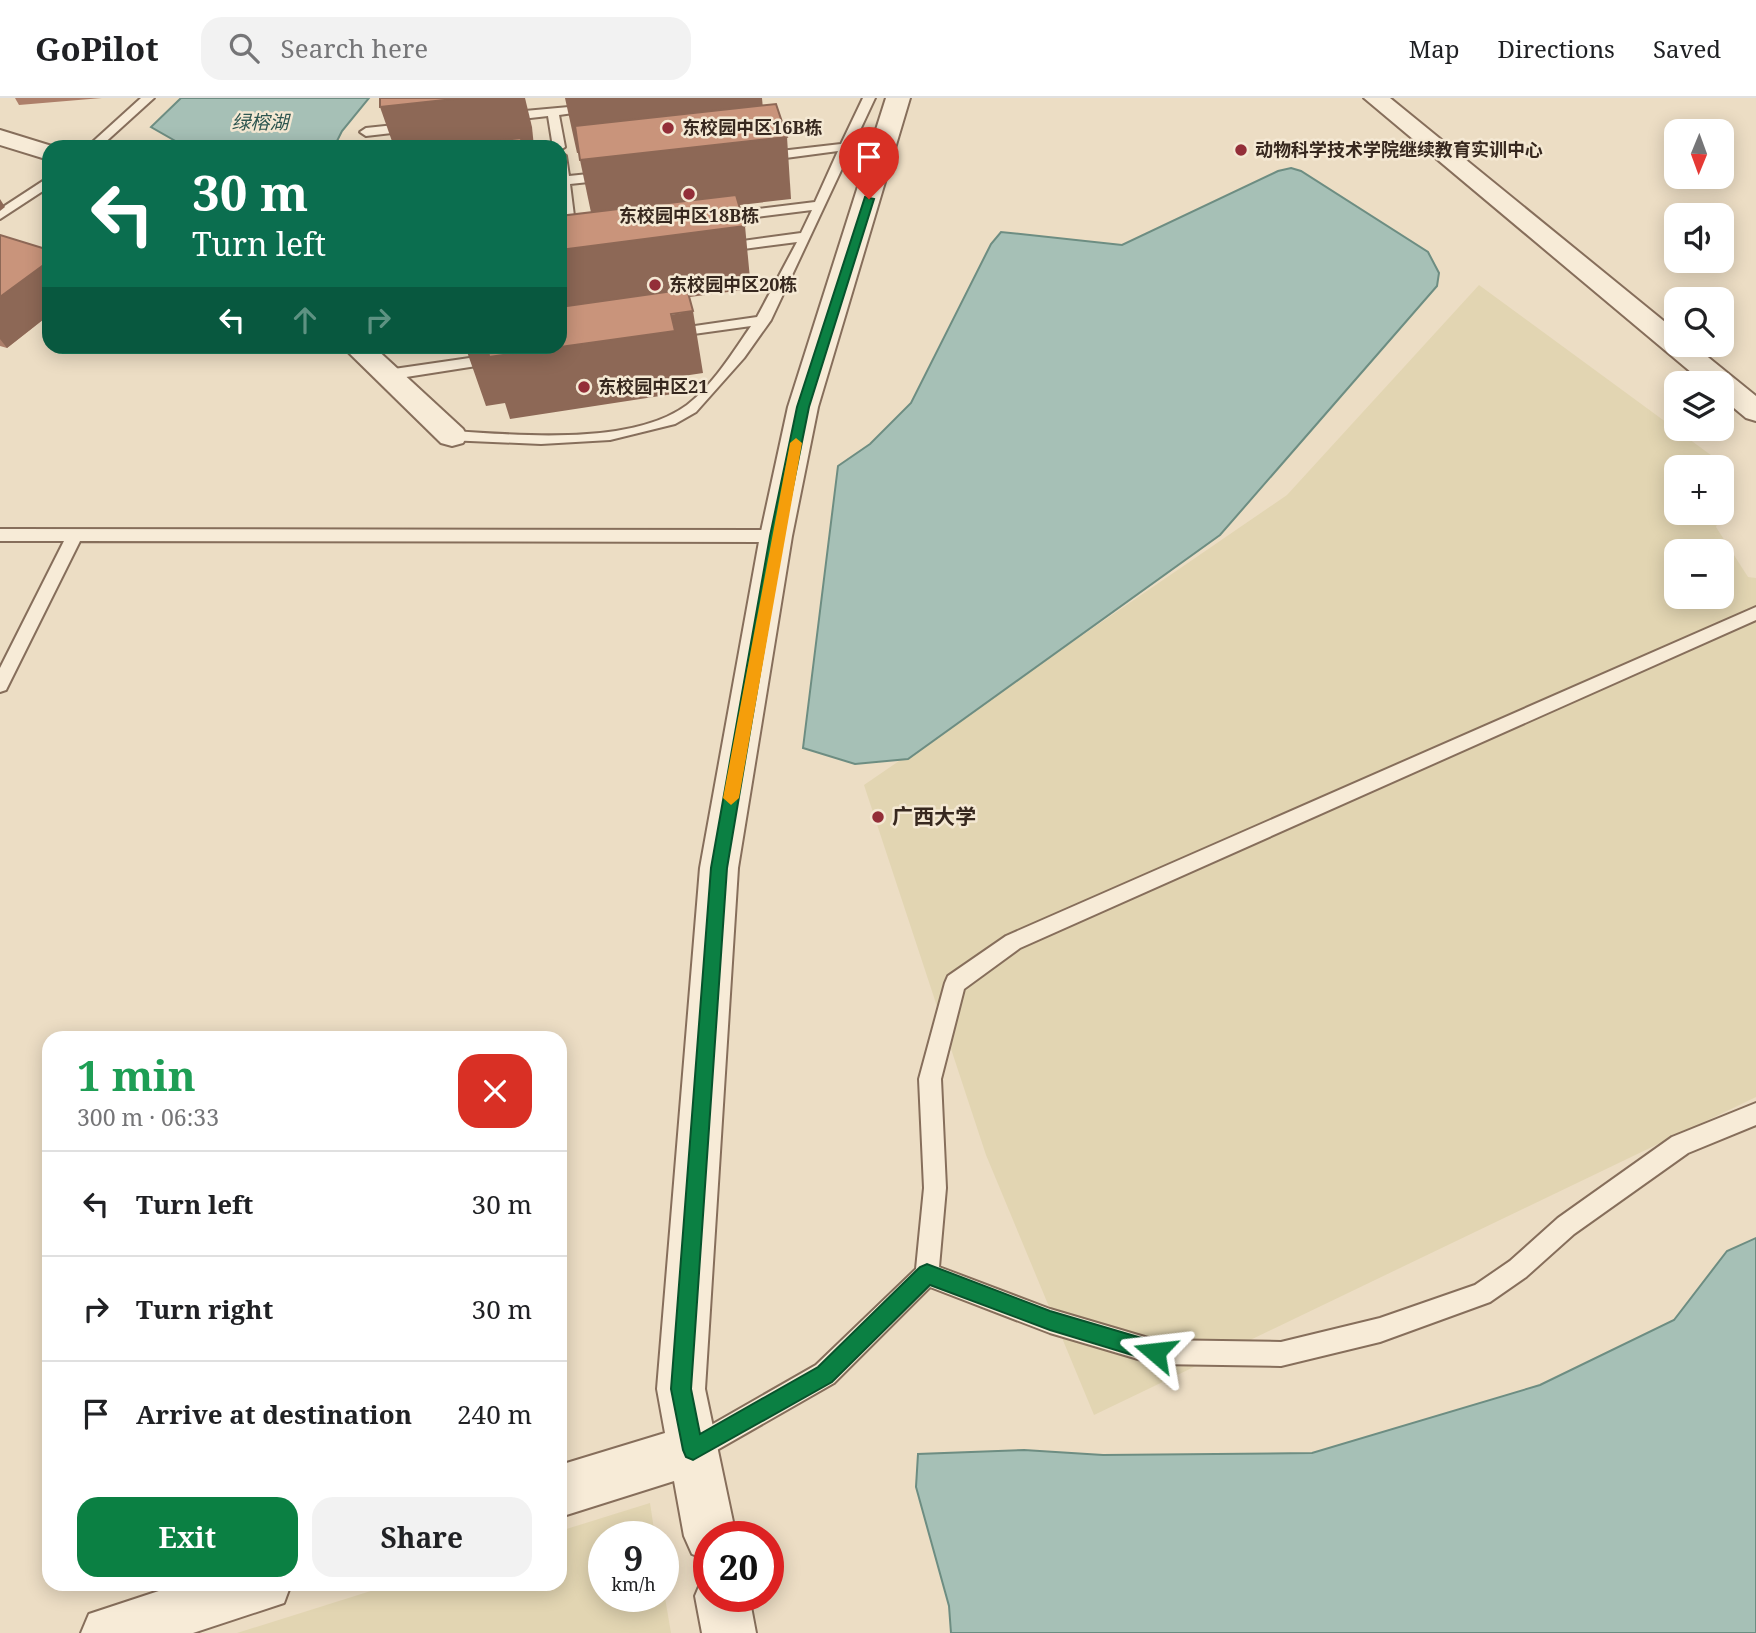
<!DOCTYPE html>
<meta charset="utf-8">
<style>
:root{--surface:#fff;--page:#f2f2f2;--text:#202124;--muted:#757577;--line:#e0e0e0;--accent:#0b8043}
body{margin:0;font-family:"Noto Serif","Noto Sans SC",serif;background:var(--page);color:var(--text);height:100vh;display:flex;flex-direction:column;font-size:26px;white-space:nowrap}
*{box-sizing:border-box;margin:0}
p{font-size:23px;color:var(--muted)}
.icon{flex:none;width:38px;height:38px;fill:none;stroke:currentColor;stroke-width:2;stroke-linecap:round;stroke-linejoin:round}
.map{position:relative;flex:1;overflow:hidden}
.panel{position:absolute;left:42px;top:933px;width:525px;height:560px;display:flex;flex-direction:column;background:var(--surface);border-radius:21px;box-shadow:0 4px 18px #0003}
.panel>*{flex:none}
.banner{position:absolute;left:42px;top:42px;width:525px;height:214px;border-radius:21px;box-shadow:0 4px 18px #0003;background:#0b6e4f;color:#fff;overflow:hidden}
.needle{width:46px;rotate:181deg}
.controls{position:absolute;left:1664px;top:21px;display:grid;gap:14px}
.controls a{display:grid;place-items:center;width:70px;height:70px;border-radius:14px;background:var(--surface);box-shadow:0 4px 18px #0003;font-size:35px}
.speed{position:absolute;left:588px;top:1423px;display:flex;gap:14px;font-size:35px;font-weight:700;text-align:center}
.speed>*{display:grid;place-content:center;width:91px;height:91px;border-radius:50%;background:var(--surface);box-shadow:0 4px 18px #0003;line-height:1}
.speed small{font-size:18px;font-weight:400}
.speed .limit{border:10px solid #d22;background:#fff;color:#111}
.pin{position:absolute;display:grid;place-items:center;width:60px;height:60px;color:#fff;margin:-72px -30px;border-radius:50% 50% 50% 0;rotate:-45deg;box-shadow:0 0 7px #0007}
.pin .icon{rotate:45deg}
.me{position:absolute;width:77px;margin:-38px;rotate:287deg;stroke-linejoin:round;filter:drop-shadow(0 0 5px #0008)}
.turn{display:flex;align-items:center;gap:24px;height:147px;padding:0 35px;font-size:32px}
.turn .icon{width:91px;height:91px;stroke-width:2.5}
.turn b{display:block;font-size:49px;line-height:60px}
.lanes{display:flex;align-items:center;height:66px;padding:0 35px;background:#0003;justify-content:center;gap:35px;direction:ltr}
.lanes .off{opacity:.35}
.round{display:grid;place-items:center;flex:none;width:74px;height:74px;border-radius:21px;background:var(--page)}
.headline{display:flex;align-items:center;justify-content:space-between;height:119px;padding:0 35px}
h1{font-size:42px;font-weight:700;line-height:52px;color:#1e9e55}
.action{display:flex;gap:14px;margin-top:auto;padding:14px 35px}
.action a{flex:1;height:80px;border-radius:21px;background:var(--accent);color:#fff;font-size:28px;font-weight:700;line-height:80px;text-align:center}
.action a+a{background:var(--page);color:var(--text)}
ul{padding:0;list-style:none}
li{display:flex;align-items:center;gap:21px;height:105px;padding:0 35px;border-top:2px solid var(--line)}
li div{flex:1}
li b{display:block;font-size:26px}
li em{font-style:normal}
header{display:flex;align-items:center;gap:42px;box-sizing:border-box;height:98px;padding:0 35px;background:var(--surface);border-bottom:2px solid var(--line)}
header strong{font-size:33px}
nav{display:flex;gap:38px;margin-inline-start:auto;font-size:24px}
.search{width:490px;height:63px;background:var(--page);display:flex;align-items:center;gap:18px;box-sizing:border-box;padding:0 24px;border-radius:21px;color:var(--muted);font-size:26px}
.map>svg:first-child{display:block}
.farmland{fill:#e2d5b2;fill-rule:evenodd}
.water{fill:#a6c0b6;stroke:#6d8d82;stroke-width:2}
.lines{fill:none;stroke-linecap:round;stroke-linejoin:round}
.lane-casing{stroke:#866e5b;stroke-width:4}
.street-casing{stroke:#866e5b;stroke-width:4}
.lane{fill:#f7ebd7;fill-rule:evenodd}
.street{fill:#f7ebd7;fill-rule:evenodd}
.wall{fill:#ad7f6a}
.shaded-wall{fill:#8d6856}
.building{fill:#c9947b;stroke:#8d6856;stroke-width:2}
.route{fill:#0b8043;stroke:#07532c;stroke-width:2}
.slow{fill:#f59e0b}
.poi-dot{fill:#932e38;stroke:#f4e8d3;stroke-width:2.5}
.labels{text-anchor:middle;stroke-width:5;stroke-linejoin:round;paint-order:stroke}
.far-poi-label{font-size:18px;font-weight:bold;fill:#37281f;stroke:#f4e8d3;text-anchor:start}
.far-water-label{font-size:19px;font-style:italic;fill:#2e5650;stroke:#f4e8d3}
.poi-label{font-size:21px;font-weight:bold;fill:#37281f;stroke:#f4e8d3;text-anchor:start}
</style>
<header>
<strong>GoPilot</strong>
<div class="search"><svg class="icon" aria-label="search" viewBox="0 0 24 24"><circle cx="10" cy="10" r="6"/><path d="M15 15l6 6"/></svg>Search here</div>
<nav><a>Map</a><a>Directions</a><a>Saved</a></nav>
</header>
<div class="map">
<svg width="1756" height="1535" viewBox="0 0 1756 1535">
<rect width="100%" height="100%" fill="#ecddc4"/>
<g class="farmland">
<path d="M1479,187L1734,374L1722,411V369H1676V415H1721L1716,429L1748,479L1756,480V999L1094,1317L986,1057L864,687L1287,397ZM1676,453H1722V499H1676Z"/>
<polygon points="650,1405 655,1438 604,1438 604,1498 663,1498 663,1488 671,1535 237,1535 393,1486 560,1486 560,1433"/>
</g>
<g class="water">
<polygon points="181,0 369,0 342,33 334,49 186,49 151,29"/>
<polygon points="1291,70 1301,73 1428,154 1439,175 1437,188 1220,437 908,661 855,666 803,650 838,368 870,346 911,305 991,146 1001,134 1122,147 1278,73"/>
<polygon points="1756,1140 1756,1535 951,1535 949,1508 916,1389 918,1356 1024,1352 1103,1357 1312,1355 1540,1287 1674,1222 1727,1153"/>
</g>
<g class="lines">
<g class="lane-casing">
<g id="lane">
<polygon points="141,0 154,0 100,49 87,49"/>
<path d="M863,0H875L771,222L744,260L696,314L675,326L610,342L541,346L447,342L445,338L452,333C518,337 632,348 687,307C713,287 733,254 751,228L672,239L667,238V232L757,219L797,144L721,154L714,150L721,146L801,135L812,112L717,124L711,120L717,116L815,104L838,53L763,63L757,59L763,55L841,46Z"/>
<polygon points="591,7 597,10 595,12 559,17 565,49 560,52 560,49 553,49 548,18 503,23 497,19 503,15"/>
<polygon points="414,25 420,29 418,32 366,38 360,34 366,30"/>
<polygon points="560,54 566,58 569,78 608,74 614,78 608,82 570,86 577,142 571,146 565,142 560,106"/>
<polygon points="49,79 49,89 0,121 0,111"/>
<polygon points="497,256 504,261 502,264 387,282 380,277 387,272"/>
<polygon points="0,431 776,432 784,438 776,444 80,443 6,592 0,594 0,570 64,443 0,443"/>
<polygon points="1756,509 1756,522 1020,850 964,891 941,981 946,1090 939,1169 1050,1211 1155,1242 1281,1244 1380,1220 1475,1187 1510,1163 1558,1120 1672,1039 1756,1005 1756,1027 1688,1055 1574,1136 1526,1179 1490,1204 1380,1244 1281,1268 1155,1266 1050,1235 930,1189 834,1285 703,1360 694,1364 685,1360 681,1351 685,1342 816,1267 916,1171 924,1090 919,981 945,885 948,878 1006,838"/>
</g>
</g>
<g class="street-casing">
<g id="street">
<polygon points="886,0 910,0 818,309 792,438 738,770 705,1291 736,1438 709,1438 709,1463 692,1456 684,1438 674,1383 560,1419 560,1367 665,1335 657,1291 700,770 760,438 788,309"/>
<polygon points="1364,0 1390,0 1676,233 1676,247 1693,247 1756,298 1756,323 1746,320 1722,300 1722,285 1704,285"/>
<polygon points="0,32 55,49 49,49 49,62 0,47"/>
<polygon points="342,248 373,248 463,331 467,338 463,345 452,348 441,345"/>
<polygon points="709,1477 709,1498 749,1498 756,1535 702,1535 695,1498 703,1479"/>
<polygon points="180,1486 291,1486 284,1505 193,1535 81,1535 89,1516"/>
</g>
</g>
<use href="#lane" class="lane"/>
<use href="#street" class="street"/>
</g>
<g class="wall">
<polygon points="15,0 102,0 19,7"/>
<polygon points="0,137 49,152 49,217 7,250 0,248"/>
</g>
<g class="shaded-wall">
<polygon points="463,0 525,0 532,29 534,49 394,49 380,9"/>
<polygon points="565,0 762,0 765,35 577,55"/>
<polygon points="787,39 791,101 593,124 580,62"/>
<polygon points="0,101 5,109 0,113"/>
<polygon points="745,128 751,191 560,216 560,152"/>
<polygon points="49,163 49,217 7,250 0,241 0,199"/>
<polygon points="693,213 703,275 683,278 686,294 510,321 505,305 486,308 465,248 490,248"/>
</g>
<g class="building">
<polygon points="380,0 463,0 380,9"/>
<polygon points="776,6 787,39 580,62 575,28"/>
<polygon points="521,40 522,49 438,49"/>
<polygon points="736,97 745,128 560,152 560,118"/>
<polygon points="0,137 49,152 49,163 0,199"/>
<polygon points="687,191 693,213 671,216 675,233 489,259 488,248 560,248 560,209"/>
</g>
<polygon class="route" points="865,99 874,101 809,309 783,438 727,770 691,1291 700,1336 818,1269 920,1169 927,1166 1050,1213 1155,1244 1162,1247 1165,1254 1162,1261 1155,1264 1050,1232 930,1187 832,1284 693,1362 686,1359 683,1352 671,1291 711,770 770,438 797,309"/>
<polygon class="slow" points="796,340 802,345 739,700 731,707 723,700 790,345"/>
<g class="poi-dot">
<circle cx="668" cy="30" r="7"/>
<circle cx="1241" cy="52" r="7"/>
<circle cx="689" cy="96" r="7"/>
<circle cx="655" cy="187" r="7"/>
<circle cx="584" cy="289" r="7"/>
<circle cx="878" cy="719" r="7"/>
</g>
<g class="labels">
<g class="far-poi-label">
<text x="682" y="36">东校园中区16B栋</text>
<text x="1255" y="58">动物科学技术学院继续教育实训中心</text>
<text x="689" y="124" text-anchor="middle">东校园中区18B栋</text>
<text x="669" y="193">东校园中区20栋</text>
<text x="598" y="295">东校园中区21</text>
</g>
<g class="far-water-label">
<text x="260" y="31">绿榕湖</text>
</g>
<g class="poi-label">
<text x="892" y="726">广西大学</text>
</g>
</g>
</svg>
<div class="controls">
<a><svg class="needle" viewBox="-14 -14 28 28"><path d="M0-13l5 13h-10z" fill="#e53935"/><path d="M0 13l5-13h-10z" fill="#757577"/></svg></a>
<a><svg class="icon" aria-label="sound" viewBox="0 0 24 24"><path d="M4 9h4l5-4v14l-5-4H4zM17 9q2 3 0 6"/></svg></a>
<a><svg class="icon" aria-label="search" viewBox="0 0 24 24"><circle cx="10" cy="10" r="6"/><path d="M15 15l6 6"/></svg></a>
<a><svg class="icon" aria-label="layers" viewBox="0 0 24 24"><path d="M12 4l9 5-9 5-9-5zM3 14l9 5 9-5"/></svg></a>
<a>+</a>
<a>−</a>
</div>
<div class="speed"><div>9<small>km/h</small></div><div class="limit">20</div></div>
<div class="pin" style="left:869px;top:101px;background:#d93025"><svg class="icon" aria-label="arrive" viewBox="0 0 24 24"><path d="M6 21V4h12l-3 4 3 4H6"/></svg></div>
<svg class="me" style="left:1155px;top:1254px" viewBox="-20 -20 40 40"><path d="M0-17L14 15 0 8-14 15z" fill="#0b8043" stroke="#fff" stroke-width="4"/></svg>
<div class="banner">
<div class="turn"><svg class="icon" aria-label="left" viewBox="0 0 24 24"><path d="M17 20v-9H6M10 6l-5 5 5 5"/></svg><div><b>30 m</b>Turn left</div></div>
<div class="lanes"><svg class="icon" aria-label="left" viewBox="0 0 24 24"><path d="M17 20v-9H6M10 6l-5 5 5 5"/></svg><svg class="icon off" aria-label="ahead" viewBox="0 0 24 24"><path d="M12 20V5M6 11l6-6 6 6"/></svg><svg class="icon off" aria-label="right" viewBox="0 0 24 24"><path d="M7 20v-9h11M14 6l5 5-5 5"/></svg></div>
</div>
<section class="panel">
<div class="headline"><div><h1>1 min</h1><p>300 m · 06:33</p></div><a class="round" style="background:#d93025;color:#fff"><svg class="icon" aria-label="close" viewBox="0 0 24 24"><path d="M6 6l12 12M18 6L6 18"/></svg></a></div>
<ul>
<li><svg class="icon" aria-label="left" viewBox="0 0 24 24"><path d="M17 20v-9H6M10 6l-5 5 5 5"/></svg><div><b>Turn left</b></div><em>30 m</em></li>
<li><svg class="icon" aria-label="right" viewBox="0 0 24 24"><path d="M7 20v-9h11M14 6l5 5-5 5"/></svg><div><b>Turn right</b></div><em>30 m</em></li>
<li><svg class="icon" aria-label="arrive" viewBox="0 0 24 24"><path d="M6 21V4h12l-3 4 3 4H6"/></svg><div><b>Arrive at destination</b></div><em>240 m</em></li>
</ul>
<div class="action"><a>Exit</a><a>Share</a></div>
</section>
</div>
